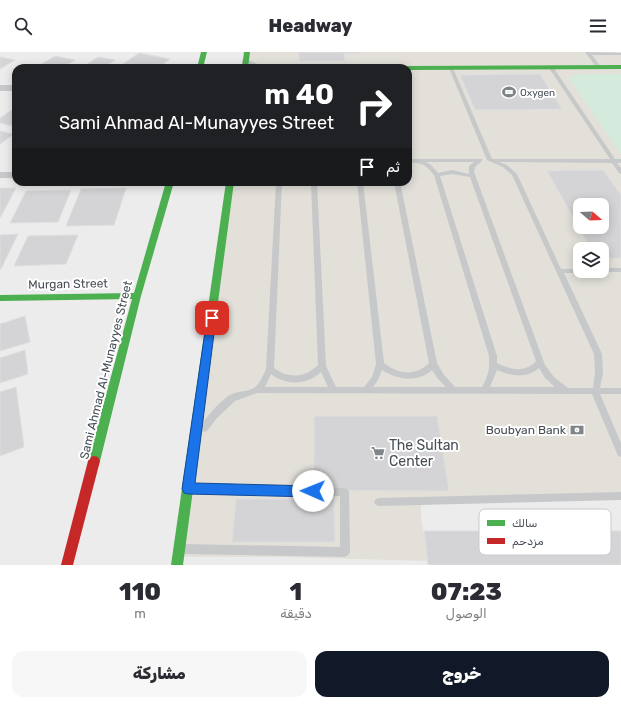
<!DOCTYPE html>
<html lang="ar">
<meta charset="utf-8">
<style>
:root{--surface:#fff;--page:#f7f7f7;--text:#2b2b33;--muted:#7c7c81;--accent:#111827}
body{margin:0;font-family:Rubik,Cairo,sans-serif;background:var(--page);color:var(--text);direction:rtl;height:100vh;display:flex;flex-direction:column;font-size:15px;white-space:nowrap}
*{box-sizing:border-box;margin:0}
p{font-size:13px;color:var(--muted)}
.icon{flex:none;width:22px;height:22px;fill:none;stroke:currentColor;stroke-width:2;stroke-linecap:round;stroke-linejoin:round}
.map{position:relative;height:513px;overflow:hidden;direction:ltr}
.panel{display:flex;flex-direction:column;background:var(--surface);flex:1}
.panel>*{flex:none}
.top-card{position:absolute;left:12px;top:12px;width:400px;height:122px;border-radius:12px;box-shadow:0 2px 10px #0003;direction:rtl;background:#202124;color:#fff;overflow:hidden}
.needle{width:26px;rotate:109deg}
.tools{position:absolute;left:573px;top:146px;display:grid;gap:8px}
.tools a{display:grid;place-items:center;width:36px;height:36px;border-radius:8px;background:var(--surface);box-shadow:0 2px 10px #0003;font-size:20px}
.pin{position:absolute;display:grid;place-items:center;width:34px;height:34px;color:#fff;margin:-17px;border-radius:8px;box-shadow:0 2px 6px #0006}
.me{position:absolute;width:44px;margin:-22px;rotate:271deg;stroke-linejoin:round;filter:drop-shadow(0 0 3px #0008)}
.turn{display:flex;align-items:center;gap:14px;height:84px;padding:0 12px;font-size:18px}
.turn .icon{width:52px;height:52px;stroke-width:2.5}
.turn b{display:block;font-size:28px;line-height:34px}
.then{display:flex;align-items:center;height:38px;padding:0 12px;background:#0003;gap:8px;font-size:15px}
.eta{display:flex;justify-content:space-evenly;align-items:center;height:68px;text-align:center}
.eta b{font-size:24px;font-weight:800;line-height:28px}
.button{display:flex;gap:8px;margin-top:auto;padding:8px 12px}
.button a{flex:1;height:46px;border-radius:12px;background:var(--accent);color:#fff;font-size:16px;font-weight:800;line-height:46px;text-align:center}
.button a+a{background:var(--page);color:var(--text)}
header{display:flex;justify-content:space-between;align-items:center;height:52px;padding:0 12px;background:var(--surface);font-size:18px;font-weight:800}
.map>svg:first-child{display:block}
.commercial{fill:#e2e0d9;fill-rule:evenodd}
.green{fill:#d3eadd}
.building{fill:#d4d4d7;stroke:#dededf;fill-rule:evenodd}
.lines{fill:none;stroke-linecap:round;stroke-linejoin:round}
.lane{fill:#c7c8ca;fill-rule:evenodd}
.street{fill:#c7c8ca;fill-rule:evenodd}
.fast{fill:#4caf50;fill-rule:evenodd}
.jam{fill:#c62828;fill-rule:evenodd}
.route{fill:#1a73e8;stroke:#114b97}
.labels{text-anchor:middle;stroke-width:4;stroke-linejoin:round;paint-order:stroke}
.far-poi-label{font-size:10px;fill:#464e56;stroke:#fff;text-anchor:start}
.street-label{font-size:12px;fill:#464e56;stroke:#fff}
.poi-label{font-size:12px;fill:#464e56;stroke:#fff;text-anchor:end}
.near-poi-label{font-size:14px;fill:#464e56;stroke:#fff;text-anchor:start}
.key{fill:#fff;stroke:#c8cacc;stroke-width:1}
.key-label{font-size:11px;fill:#464e56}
</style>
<header><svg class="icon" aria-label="menu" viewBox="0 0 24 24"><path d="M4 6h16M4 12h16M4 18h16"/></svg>Headway<svg class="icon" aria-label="search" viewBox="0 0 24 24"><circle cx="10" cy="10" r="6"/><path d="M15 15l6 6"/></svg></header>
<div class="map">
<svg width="621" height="513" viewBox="0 0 621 513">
<rect width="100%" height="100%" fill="#edecec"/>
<path class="commercial" d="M247,0H621V445L421,449V465L428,509L284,505H178L230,130H408V16H245ZM580,153H602V175H580ZM580,197H602V219H580Z"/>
<polygon class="green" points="581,22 621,22 621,102 568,25"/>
<g class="building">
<polygon points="299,0 360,0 360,1 344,2 345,9 299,9"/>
<polygon points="139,1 170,7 158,16 117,16"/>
<polygon points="55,4 75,8 62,16 35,16"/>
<polygon points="0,5 15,8 0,17"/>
<polygon points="98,5 115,8 103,16 81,16"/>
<polygon points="540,22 562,57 475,58 460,23"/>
<polygon points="16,55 16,75 0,71 0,66"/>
<polygon points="0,79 14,82 0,92"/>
<path d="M603,118L621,143V206L602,207V197H591L547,119ZM580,153H602V175H580Z"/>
<polygon points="0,136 16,136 0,166"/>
<polygon points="126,136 114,173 66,174 81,137"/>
<polygon points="71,138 58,170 10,171 26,139"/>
<polygon points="18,182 1,217 0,217 0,183"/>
<polygon points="78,183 66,212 14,214 28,184"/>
<polygon points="25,264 30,290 0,299 0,272"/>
<polygon points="25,298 28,322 0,331 0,306"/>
<polygon points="16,335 24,395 0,404 0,340"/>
<polygon points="314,364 437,364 449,439 314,438"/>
<polygon points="236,447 334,447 335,490 232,490"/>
<polygon points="424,479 621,479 621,513 428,513"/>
</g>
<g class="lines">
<g class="lane">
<polygon points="585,0 621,1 621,3 592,3 601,15 599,16 597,16"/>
<path d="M449,15L453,16L492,107H610L549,16L551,15H553L615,107H621V111H617L621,116V122L619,121L612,111L499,110L507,113L517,122L561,217H580V219H583L580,221H564L602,302L603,321L600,336H621V342H600L621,391V405L618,404L592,342L257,341L235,349L216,367L207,379L204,380L201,379L200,376C204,367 221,348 230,343C237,339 247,340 254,336C260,332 263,323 266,317L276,130H282L274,316C288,327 305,326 318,313L311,130H317L326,314L336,335H364L372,325L376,312L357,130H363L384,311C398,322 415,325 429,311L394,130H400L437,311L444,323L455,335H482C488,325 490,316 489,304L434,123C426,113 422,110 408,111V107H482V109L475,115L474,120L545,313L554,325L568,336H593L595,321L594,302L512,123L503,115L487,108L449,16ZM426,110H474L469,114V122L452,118L438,121L431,113ZM452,122L470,125L536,309C525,321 511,318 497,311V304L440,124ZM539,316L545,326L555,335H490L497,318C511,324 526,327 539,316ZM382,318C397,328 418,331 432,318L438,327L446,335H373L378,328ZM321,320L328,335H265L271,322C286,334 308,333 321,320Z"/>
<polygon points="602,216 621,216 621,220 600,220 602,219"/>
<polygon points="192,433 344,436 347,437 349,440 350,500 348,503 345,505 183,502 180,500 178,497 180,494 183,492 340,495 340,444 192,441 189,440 187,437 189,434"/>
<polygon points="621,440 621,448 379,454 376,453 374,450 376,447 379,446"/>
</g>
<g class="street">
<polygon points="245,7 263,14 264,16 252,16 242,12 242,8"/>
<rect x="0" y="33" width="16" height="6"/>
<rect x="0" y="120" width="16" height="6"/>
</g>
<g class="fast">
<polygon points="201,0 207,0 203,16 197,16"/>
<polygon points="244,0 250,0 248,16 242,16"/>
<polygon points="621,13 621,17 408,18 408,16 405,16 408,14"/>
<polygon points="166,130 174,130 141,244 100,409 98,413 94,414 90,413 88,409 132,247 0,249 0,243 134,241"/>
<polygon points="226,130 234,130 183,513 171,513"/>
</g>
<polygon class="jam" points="94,404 98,405 100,409 73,513 61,513 88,409 90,405"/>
</g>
<polygon class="route" points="212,262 216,266 195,431 313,434 317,435 319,439 317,443 313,445 188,442 184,441 182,437 207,266"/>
<defs>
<g id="stadium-bare" transform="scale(1.08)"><path d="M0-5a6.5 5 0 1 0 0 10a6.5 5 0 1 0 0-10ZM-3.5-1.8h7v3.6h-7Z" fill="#80858a" stroke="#fff" stroke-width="2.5" paint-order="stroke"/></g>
<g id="bank-bare" transform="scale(1.08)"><path d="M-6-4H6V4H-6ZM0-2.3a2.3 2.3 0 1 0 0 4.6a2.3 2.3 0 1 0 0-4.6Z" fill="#80858a" stroke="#fff" stroke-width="2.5" paint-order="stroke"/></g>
<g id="supermarket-bare" transform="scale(1.08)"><path d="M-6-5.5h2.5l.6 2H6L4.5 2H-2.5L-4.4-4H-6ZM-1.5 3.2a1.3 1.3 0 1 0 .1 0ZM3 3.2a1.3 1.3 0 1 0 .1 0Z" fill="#80858a" stroke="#fff" stroke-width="2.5" paint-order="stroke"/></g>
</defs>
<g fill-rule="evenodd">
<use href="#stadium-bare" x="509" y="40"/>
<use href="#bank-bare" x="577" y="378"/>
<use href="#supermarket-bare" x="378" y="401"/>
</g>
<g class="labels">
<g class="far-poi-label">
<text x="520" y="44">Oxygen</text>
</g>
<g class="street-label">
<text transform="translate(68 232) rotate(-1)" y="4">Murgan Street</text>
<text transform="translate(106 318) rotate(-76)" y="4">Sami Ahmad Al-Munayyes Street</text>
</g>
<g class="poi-label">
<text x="566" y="382">Boubyan Bank</text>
</g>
<g class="near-poi-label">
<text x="389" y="398">The Sultan<tspan x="389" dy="16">Center</tspan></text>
</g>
</g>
<rect x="479" y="457" width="132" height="46" rx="6" class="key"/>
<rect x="487" y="468" width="18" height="6" fill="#4caf50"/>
<rect x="487" y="486" width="18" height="6" fill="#c62828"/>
<g class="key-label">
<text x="512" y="475">سالك</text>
<text x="512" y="493">مزدحم</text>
</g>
</svg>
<div class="tools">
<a><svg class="needle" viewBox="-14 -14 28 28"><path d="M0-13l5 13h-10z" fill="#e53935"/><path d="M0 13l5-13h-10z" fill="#7c7c81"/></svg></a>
<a><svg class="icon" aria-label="layers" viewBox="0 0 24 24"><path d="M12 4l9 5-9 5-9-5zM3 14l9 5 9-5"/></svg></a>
</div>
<div class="pin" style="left:212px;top:266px;background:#d93025"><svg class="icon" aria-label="arrive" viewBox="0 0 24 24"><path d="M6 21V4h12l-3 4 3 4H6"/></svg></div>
<svg class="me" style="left:313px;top:439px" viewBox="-20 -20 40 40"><circle r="19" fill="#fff"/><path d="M0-13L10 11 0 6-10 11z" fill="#1a73e8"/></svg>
<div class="top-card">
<div class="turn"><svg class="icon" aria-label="right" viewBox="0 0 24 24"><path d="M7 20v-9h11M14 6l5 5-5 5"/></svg><div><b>40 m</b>Sami Ahmad Al-Munayyes Street</div></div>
<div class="then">ثم<svg class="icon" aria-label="arrive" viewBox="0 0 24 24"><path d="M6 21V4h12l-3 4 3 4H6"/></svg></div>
</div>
</div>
<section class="panel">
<div class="eta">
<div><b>07:23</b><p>الوصول</p></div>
<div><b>1</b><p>دقيقة</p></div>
<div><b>110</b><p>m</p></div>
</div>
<div class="button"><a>خروج</a><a>مشاركة</a></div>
</section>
